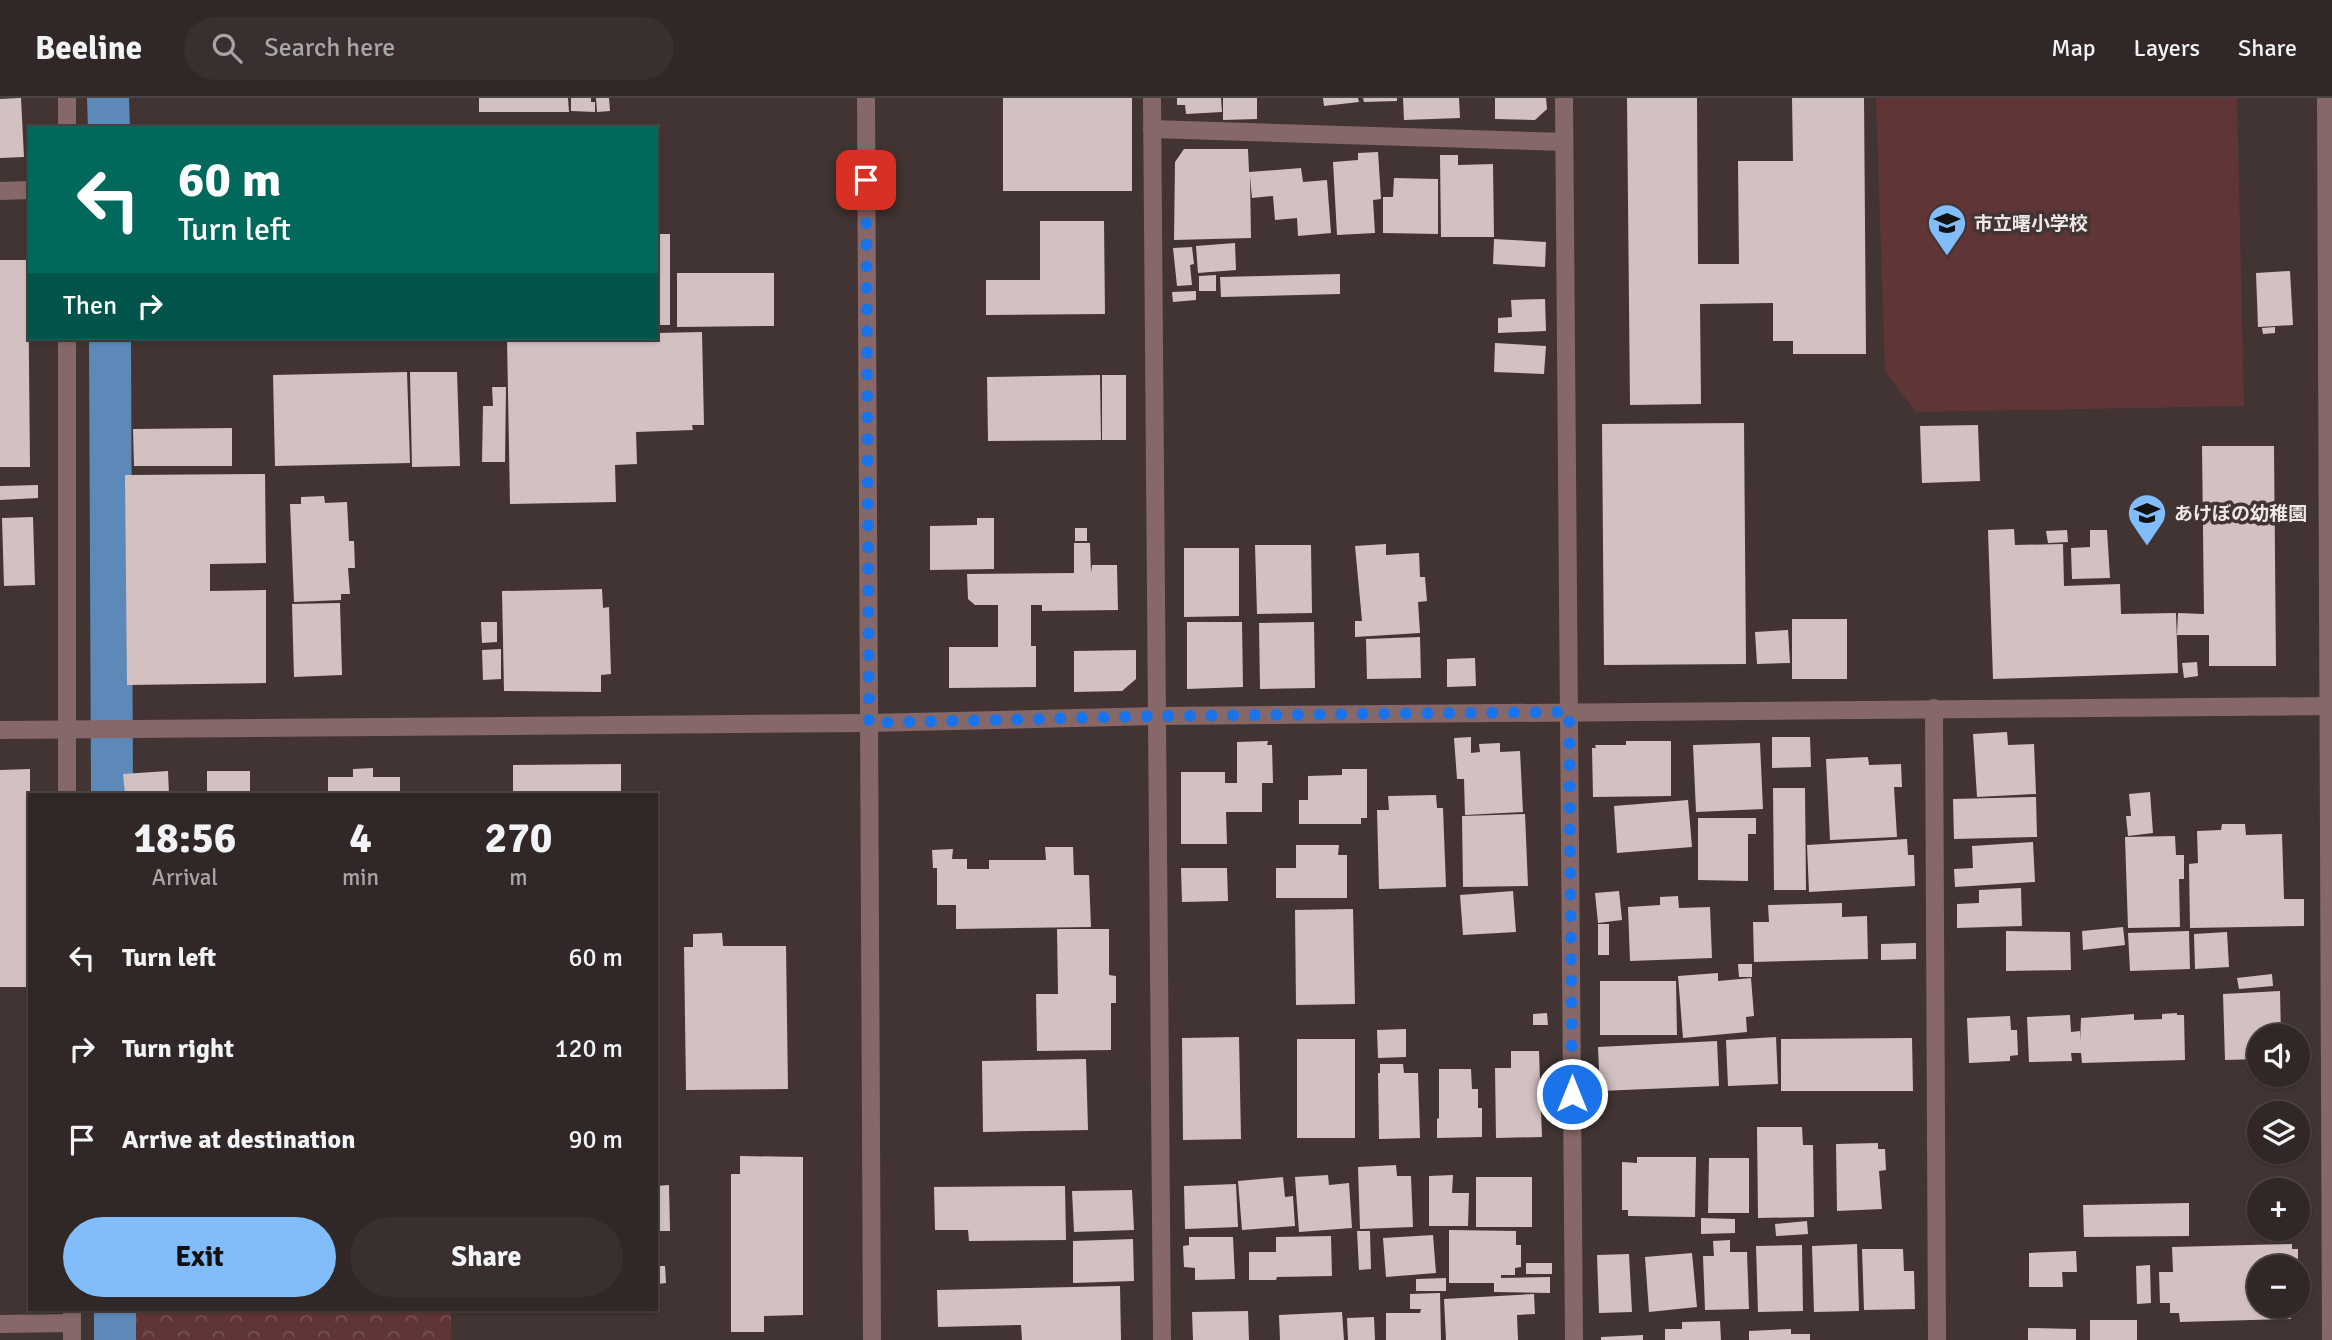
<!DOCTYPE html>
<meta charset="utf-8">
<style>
:root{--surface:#312726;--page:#392f2e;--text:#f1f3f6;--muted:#a8a5a7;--line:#4c4443;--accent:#80bdfa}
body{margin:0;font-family:Signika,"Noto Sans JP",sans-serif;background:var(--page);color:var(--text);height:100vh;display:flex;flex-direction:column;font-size:26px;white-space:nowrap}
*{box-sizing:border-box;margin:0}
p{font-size:23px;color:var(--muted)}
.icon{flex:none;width:38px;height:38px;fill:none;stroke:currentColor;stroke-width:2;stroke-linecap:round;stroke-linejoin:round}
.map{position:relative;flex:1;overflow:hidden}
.details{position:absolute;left:28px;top:695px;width:630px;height:518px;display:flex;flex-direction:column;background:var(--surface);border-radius:0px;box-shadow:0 2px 5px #0004,0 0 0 2px var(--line)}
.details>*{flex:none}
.hud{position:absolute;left:28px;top:28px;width:630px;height:214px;border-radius:0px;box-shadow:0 2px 5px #0004,0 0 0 2px var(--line);background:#00695c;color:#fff;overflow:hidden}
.controls{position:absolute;left:2247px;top:926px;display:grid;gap:14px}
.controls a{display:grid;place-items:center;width:63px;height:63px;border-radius:50%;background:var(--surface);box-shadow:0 2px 5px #0004,0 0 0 2px var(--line);font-size:35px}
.pin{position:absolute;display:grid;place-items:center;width:60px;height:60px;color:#fff;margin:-30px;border-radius:14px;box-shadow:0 4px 10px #0006}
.me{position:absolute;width:77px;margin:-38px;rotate:0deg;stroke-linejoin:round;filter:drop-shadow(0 0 5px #0008)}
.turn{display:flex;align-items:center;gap:24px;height:147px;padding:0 35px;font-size:32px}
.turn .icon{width:91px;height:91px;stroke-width:2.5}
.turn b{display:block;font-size:49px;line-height:60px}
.then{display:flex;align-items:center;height:66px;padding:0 35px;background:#0003;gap:14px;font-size:26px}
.eta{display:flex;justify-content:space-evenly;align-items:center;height:119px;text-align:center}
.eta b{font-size:42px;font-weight:700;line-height:49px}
.primary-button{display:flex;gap:14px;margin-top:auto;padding:14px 35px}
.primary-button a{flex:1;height:80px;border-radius:42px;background:var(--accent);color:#111;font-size:28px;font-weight:700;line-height:80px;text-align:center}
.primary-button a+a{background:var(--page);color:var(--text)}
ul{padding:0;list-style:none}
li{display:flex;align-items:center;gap:21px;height:91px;padding:0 35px}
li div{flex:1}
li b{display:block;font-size:26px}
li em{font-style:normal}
header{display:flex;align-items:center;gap:42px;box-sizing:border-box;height:98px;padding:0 35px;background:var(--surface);border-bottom:2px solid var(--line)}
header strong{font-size:33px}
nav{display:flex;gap:38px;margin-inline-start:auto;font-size:24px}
.search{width:490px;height:63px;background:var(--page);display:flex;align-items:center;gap:18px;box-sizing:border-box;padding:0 24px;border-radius:38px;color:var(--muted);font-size:26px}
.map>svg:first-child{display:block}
.park{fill:url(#park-crowns)}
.pitch{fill:#5f3635}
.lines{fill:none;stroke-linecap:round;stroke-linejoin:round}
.canal{stroke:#5c89b7;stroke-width:42}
.building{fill:#d2c1c0}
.minor{stroke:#856867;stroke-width:18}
.tertiary{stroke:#856867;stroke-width:18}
.route{stroke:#1a73e8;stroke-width:12;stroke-dasharray:0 21.6}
.labels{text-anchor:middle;stroke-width:7;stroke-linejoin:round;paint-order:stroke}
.poi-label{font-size:19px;font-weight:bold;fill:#f0e7e7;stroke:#413433;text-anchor:start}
</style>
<header>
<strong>Beeline</strong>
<div class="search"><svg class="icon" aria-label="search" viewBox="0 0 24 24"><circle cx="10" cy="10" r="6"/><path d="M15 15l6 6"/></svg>Search here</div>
<nav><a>Map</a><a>Layers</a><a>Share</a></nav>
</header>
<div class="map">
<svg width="2332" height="1242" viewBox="0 0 2332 1242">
<defs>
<pattern id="park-crowns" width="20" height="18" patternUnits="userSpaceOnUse" patternTransform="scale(1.75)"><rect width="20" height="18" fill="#5f3635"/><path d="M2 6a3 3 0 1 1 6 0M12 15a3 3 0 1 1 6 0" fill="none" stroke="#765352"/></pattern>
</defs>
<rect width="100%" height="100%" fill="#413433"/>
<rect class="park" x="108" y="1211" width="343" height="31"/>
<polygon class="pitch" points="1876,0 2237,0 2244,308 1916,314 1885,274"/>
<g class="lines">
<g class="canal">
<polyline points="108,0 109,30"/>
<polyline points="110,240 112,696"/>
<polyline points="115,1211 115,1242"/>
</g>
</g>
<g class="building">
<polygon points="19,0 21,0 24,59 0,60 0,1"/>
<polygon points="479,0 568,0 569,14 479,14"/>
<polygon points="571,0 591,0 591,4 595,4 595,14 571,13"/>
<polygon points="596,0 609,0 610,13 597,14"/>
<rect x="1003" y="0" width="129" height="93"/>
<polygon points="1177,0 1221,0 1222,14 1186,16 1185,7 1177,7"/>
<polygon points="1223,0 1257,0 1257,21 1223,22"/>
<polygon points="1323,0 1358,0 1359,4 1324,8"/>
<polygon points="1363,0 1397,0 1397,3 1364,4"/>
<polygon points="1403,0 1459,0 1460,20 1404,22"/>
<polygon points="1495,0 1546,0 1547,11 1535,22 1495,21"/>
<polygon points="1627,0 1697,0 1698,166 1739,166 1738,63 1793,63 1792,0 1864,0 1866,256 1793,256 1793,243 1773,243 1773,205 1700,206 1701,306 1630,307"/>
<polygon points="1184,51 1248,51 1249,74 1301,70 1303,84 1327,82 1331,135 1298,138 1297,120 1275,122 1273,98 1252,100 1250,78 1251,140 1174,142 1175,64"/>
<polygon points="1378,54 1381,101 1373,102 1375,135 1337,137 1333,64 1358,62 1358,55"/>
<polygon points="1440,57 1458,57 1458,67 1493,66 1494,139 1441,139"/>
<polygon points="1394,80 1438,81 1438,136 1383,135 1383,99 1393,99"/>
<polygon points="1040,123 1104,123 1105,216 986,217 986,182 1040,182"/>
<rect x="656" y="136" width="14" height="91"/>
<polygon points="1494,141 1546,144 1545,169 1493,166"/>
<polygon points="1235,145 1236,172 1198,175 1196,148"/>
<polygon points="1192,149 1194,166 1190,167 1192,187 1177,188 1173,150"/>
<polygon points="0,162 28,162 30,369 0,369"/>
<polygon points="2290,173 2293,227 2258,229 2256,175"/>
<polygon points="677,175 774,175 774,228 677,229"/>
<polygon points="1340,176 1340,196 1221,199 1220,179"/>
<polygon points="1216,177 1216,193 1199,193 1199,178"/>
<polygon points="1196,193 1196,202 1173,204 1172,194"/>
<polygon points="1545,201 1546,233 1498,235 1498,220 1512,219 1511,202"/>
<polygon points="2275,229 2275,235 2263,236 2262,230"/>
<polygon points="702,234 704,327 692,327 693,332 636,334 637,366 615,367 616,404 510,406 507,240 656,240 656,235"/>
<polygon points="1495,245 1546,248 1544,276 1494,274"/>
<polygon points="407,274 410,365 275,368 273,277"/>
<polygon points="410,274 457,274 460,368 412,369"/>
<polygon points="1100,277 1101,342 988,343 987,279"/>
<rect x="1102" y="277" width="24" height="65"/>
<polygon points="492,289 506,289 505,364 482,364 483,308 493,308"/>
<polygon points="1744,325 1746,566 1604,567 1602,326"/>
<polygon points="1978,327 1980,383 1922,385 1920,328"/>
<polygon points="232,330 232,368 134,368 133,331"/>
<polygon points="2202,348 2274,348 2276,568 2209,568 2209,537 2177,537 2178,515 2204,516"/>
<polygon points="265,376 266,465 210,466 210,493 266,492 266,585 127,587 125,377"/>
<polygon points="38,387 38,400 0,402 0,388"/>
<polygon points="324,398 325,405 347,404 349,443 354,443 355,470 348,470 350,496 341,496 341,502 294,504 290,406 301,406 301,399"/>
<polygon points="33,419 35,487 4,488 2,420"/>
<polygon points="977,420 994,420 994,471 930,472 930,428 977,427"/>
<rect x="1075" y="430" width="12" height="13"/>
<polygon points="2014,431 2015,447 2063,446 2064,488 2120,486 2121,516 2176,515 2178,575 1993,581 1988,432"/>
<polygon points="2067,432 2068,444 2048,445 2046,433"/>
<polygon points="2090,432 2107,432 2110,480 2072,481 2071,450 2090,449"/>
<polygon points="1074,445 1090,445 1091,475 1092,467 1117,467 1118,512 1042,513 1042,507 1031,507 1031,548 1036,548 1036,589 949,590 949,549 998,549 998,507 975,507 968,501 967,476 1074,475"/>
<polygon points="1386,446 1386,457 1419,455 1420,479 1425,479 1427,503 1418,504 1420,535 1355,539 1355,523 1362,523 1355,448"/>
<polygon points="1255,447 1311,447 1312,515 1257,516"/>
<polygon points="1184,450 1239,450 1239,518 1184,519"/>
<polygon points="602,491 603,510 609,509 611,576 601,577 601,594 504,593 502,493"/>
<polygon points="340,505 342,577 294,579 292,506"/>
<rect x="1792" y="521" width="55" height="60"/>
<polygon points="481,524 497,524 497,544 482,545"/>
<polygon points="1187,524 1242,524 1243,589 1187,591"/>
<polygon points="1314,524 1315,590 1260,591 1259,525"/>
<polygon points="1788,532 1790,565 1757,566 1755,534"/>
<polygon points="1420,539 1421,580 1367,581 1366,541"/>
<polygon points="501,551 501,581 483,582 482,552"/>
<polygon points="1136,552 1136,581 1122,593 1074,594 1074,553"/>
<polygon points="1475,560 1476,588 1447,589 1447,561"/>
<polygon points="2197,564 2198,578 2184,580 2182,565"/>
<polygon points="2007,634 2008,647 2034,646 2036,696 1977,699 1973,636"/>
<polygon points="1471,639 1471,655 1480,654 1479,646 1500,645 1500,654 1520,653 1523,714 1465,717 1464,681 1457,681 1454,640"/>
<polygon points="1772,639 1810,639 1811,669 1772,670"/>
<polygon points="1268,643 1267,647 1272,647 1273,685 1262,685 1262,714 1226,714 1227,746 1181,746 1181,674 1225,674 1225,685 1237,685 1237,644"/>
<polygon points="1626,643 1671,643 1671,698 1593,699 1592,650 1596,650 1595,647 1626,647"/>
<polygon points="1760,645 1763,711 1696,714 1693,647"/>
<polygon points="1868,659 1869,667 1901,666 1902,689 1894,689 1897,739 1830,742 1826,661"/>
<polygon points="621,666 621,696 513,696 513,667"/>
<polygon points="373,670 373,679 400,679 400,696 328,696 328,679 353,679 353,671"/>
<polygon points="30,671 30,889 0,889 0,672"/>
<polygon points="1342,671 1367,671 1367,720 1361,720 1361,726 1299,726 1299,702 1308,702 1308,678 1342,677"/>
<polygon points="168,673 169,696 125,696 123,676"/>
<rect x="207" y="673" width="43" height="23"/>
<polygon points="1773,690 1805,690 1806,792 1774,792"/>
<polygon points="2150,694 2153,735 2128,738 2126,718 2131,718 2129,696"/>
<polygon points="1436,697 1437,710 1443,710 1446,789 1379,791 1377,712 1389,712 1388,698"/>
<polygon points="2036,699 2037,739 1954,741 1953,701"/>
<polygon points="1688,702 1692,749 1617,755 1614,708"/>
<polygon points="1525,716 1528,788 1463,789 1462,718"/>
<polygon points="1698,720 1756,720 1756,736 1748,736 1748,783 1698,782"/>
<polygon points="2222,726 2245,726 2246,737 2282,736 2284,801 2304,801 2304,828 2190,830 2189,766 2198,765 2197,733 2221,732"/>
<polygon points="2175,738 2176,757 2184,757 2184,781 2179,781 2180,829 2128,830 2125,739"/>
<polygon points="1907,741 1908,757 1914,757 1915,788 1809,794 1807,747"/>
<polygon points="2033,744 2035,784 1955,789 1954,771 1973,770 1972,748"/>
<polygon points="1296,747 1339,747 1338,757 1347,757 1347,800 1276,800 1276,770 1296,770"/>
<polygon points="1045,749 1073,749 1074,777 1089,777 1091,829 956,831 956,807 937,807 937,770 933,770 932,752 953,751 952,761 967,761 967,771 989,771 989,762 1046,762"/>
<polygon points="1181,770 1227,770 1228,803 1182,804"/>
<polygon points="2021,790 2022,828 1957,830 1957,806 1979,805 1979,792"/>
<polygon points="1513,793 1516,834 1463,837 1460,797"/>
<polygon points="1619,793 1622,822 1598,825 1595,795"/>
<polygon points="1678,798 1679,810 1710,809 1712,860 1630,863 1628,809 1660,807 1660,799"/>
<polygon points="1842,805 1842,819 1867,818 1868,861 1754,864 1753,824 1769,824 1768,807"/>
<polygon points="1353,811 1355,906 1296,907 1295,812"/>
<rect x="1598" y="826" width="11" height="31"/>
<polygon points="2123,829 2125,847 2083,852 2082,833"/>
<polygon points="1057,831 1109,831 1109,877 1116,878 1116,905 1111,905 1111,952 1037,953 1036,896 1058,896"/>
<polygon points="2006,833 2070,834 2071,872 2006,873"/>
<polygon points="2189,833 2190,871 2130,873 2128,835"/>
<polygon points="2227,834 2229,869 2195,871 2194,836"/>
<polygon points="722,835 723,848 786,848 788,991 686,992 684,849 693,849 693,836"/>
<polygon points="1916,845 1916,861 1881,862 1881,846"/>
<polygon points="1738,866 1752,866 1752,879 1739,879"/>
<polygon points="1718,875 1718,883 1751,880 1754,918 1746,919 1747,934 1683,940 1678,878"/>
<polygon points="2272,876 2273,888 2239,891 2237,880"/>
<polygon points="1600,883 1676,883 1677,937 1600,937"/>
<polygon points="2280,893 2281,938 2259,938 2259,961 2225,962 2223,896"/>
<polygon points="1547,915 1548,927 1533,927 1533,916"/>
<polygon points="2177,915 2177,917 2184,917 2185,962 2082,965 2081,955 2071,955 2072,963 2029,964 2027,919 2070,917 2071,934 2080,933 2080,945 2081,920 2134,916 2134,922 2162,921 2162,916"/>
<polygon points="2010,918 2011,932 2017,932 2018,957 2010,958 2010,963 1969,965 1967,920"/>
<polygon points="1406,931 1406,959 1378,960 1377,932"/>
<polygon points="1239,939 1241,1041 1183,1042 1182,940"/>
<polygon points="1776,939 1778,986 1728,988 1726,942"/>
<polygon points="1912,940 1913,993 1781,993 1781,941"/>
<rect x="1297" y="941" width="58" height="99"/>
<polygon points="1717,943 1719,988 1600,993 1598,949"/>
<polygon points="1511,953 1539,953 1542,1039 1496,1040 1495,970 1511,970"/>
<polygon points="1086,961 1088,1032 983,1034 982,963"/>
<polygon points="1380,966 1403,966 1404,975 1418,975 1420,1040 1379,1041 1378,975 1380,975"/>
<polygon points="1439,971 1471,971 1472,991 1478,991 1478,1010 1482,1010 1482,1039 1437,1040 1437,1021 1439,1020"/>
<polygon points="1757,1029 1802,1029 1803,1047 1813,1047 1814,1119 1758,1120"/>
<polygon points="1878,1045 1878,1051 1885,1051 1886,1072 1879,1073 1882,1111 1837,1113 1836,1046"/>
<polygon points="740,1058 803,1059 803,1217 764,1218 764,1234 731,1234 731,1076 740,1076"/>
<polygon points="1637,1059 1696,1059 1695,1119 1628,1118 1628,1112 1622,1112 1622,1064 1637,1065"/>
<polygon points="1709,1060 1749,1060 1749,1115 1708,1115"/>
<polygon points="1396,1067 1397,1078 1411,1078 1413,1129 1360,1131 1358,1069"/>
<polygon points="1328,1077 1329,1087 1349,1085 1352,1130 1299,1134 1295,1079"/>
<polygon points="1453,1077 1452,1095 1469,1095 1468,1128 1429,1128 1429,1078"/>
<polygon points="1283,1079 1285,1099 1293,1098 1295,1128 1242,1132 1238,1083"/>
<rect x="1476" y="1079" width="56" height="50"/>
<polygon points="1236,1086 1238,1129 1185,1131 1184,1088"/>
<polygon points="669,1087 670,1133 656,1133 656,1088"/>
<polygon points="1065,1088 1066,1142 969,1143 968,1132 935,1132 934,1089"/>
<polygon points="1132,1092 1134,1132 1074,1134 1072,1093"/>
<polygon points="2189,1105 2189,1138 2084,1139 2083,1107"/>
<polygon points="1701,1120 1735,1121 1735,1135 1701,1136"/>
<polygon points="1807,1123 1808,1136 1776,1138 1775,1126"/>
<polygon points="1449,1132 1516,1133 1516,1147 1521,1147 1521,1169 1515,1170 1515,1177 1501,1177 1501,1180 1550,1179 1550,1195 1494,1194 1494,1185 1449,1185"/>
<polygon points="1357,1133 1370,1133 1371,1171 1359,1172"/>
<polygon points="1433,1137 1436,1175 1386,1179 1383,1140"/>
<polygon points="1331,1138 1332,1178 1277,1179 1276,1182 1249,1182 1249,1154 1276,1154 1276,1139"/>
<polygon points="1189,1139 1233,1139 1235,1181 1195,1182 1195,1170 1184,1169 1183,1148 1189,1147"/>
<polygon points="1133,1141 1134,1183 1073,1185 1073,1143"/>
<polygon points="1730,1142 1730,1154 1747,1154 1749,1211 1705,1212 1703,1158 1714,1158 1713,1143"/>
<polygon points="1857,1146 1859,1213 1814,1214 1812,1148"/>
<polygon points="2292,1146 2292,1151 2298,1151 2298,1169 2259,1169 2259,1208 2291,1208 2291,1221 2180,1224 2179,1215 2170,1215 2170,1205 2160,1205 2159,1174 2173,1174 2172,1149"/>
<polygon points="1802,1147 1803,1213 1758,1214 1756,1148"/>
<polygon points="1862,1151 1903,1151 1904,1173 1914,1173 1915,1211 1864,1212"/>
<polygon points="2076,1153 2077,1174 2062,1174 2063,1189 2029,1189 2029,1155"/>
<polygon points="1692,1155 1697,1209 1649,1214 1645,1159"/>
<polygon points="1629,1156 1632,1214 1599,1215 1597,1157"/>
<rect x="1526" y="1165" width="26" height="11"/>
<polygon points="2150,1167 2151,1205 2137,1206 2136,1168"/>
<polygon points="656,1168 665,1168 666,1185 658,1186"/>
<polygon points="1446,1180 1446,1193 1416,1193 1416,1181"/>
<polygon points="1120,1188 1121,1242 1022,1242 1021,1227 938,1229 937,1192"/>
<polygon points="1440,1195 1441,1242 1386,1242 1386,1215 1420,1215 1421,1211 1410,1211 1410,1196"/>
<polygon points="1534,1196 1535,1216 1517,1217 1518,1242 1446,1242 1444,1201"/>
<polygon points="1248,1213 1249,1242 1193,1242 1192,1214"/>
<polygon points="1342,1214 1344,1242 1280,1242 1279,1217"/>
<polygon points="1374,1219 1375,1242 1348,1242 1347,1220"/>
<rect x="2090" y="1222" width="47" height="20"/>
<polygon points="1720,1223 1721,1242 1665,1242 1665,1231 1682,1231 1682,1224"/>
<polygon points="2028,1230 2076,1231 2076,1242 2028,1242"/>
<polygon points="1791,1231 1791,1236 1810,1236 1810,1242 1749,1242 1749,1233"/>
<polygon points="1643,1237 1643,1242 1601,1242 1601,1239"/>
</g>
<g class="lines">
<g class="minor">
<polyline points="67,0 67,30"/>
<polyline points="1152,0 1162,1242"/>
<polyline points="1564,0 1574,1242"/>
<polyline points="1152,31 1564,44"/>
<polyline points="0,93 30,92"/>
<polyline points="67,240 67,696"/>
<polyline points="1934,610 1937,1242"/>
<polyline points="0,632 869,625 1158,618 2332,608"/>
<polyline points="72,1211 72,1242"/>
<polyline points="0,1226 72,1225"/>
</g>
<g class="tertiary">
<polyline points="866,0 872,1242"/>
<polyline points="2326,0 2331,1242"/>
</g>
</g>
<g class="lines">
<polyline class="route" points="866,82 869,625 1158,618 1569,614 1572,996"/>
</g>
<defs>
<g id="school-pin" transform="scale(2.0125)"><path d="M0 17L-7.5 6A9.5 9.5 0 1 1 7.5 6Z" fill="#80bdfa" stroke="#413433"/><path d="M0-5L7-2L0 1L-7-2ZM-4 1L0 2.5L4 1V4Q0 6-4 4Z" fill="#111"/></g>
</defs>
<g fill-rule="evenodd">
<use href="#school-pin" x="1947" y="125"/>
<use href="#school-pin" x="2147" y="415"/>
</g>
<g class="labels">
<g class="poi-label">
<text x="1974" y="132">市立曙小学校</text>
<text x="2174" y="422">あけぼの幼稚園</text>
</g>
</g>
</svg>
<div class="controls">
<a><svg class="icon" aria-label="sound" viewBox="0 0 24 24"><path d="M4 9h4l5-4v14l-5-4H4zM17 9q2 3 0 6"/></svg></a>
<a><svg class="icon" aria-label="layers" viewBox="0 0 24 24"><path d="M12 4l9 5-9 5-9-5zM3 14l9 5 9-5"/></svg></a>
<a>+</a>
<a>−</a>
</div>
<div class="pin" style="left:866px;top:82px;background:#d93025"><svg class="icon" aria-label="arrive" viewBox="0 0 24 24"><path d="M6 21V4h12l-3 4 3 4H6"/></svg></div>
<svg class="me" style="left:1572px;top:996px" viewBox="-20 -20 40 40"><circle r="17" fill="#1a73e8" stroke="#fff" stroke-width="3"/><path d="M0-11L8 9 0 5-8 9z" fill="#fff"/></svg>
<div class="hud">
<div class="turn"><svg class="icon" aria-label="left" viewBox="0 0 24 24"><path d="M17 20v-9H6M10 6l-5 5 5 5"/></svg><div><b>60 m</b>Turn left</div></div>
<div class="then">Then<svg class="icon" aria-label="right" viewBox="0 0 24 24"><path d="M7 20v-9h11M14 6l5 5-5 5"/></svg></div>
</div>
<section class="details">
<div class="eta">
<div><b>18:56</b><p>Arrival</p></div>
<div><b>4</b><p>min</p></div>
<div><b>270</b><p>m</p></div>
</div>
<ul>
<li><svg class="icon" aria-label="left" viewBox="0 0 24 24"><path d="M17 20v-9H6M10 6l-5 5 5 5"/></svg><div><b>Turn left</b></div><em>60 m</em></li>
<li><svg class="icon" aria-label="right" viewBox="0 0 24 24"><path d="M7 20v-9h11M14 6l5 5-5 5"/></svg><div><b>Turn right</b></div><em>120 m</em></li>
<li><svg class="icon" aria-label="arrive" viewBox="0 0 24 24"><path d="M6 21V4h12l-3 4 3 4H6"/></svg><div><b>Arrive at destination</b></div><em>90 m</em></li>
</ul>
<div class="primary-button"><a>Exit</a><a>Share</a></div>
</section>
</div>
